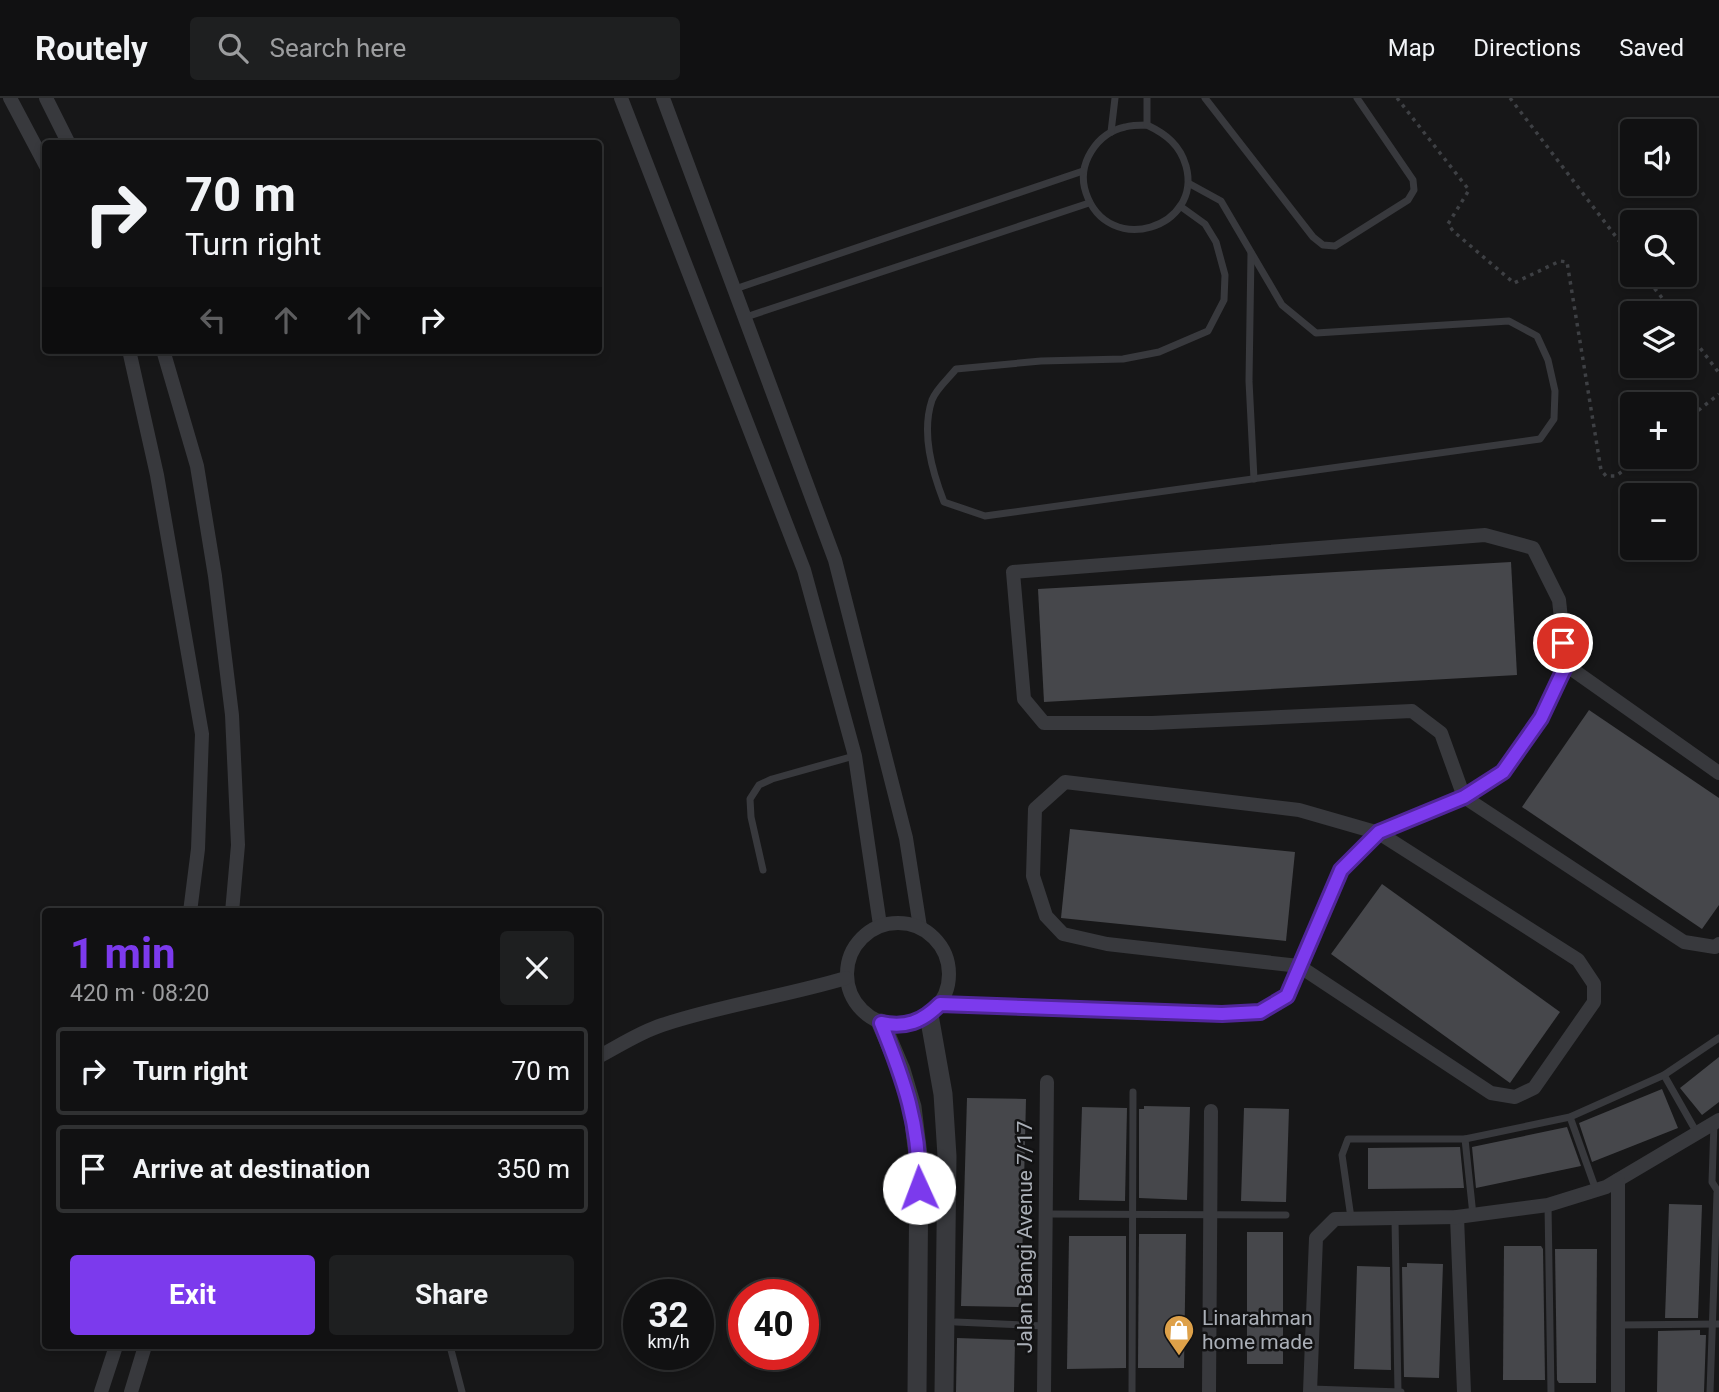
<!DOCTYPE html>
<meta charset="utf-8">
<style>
:root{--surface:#111112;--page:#1e1f20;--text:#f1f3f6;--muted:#9c9d9f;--line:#303132;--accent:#7c3aed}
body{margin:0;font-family:Roboto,sans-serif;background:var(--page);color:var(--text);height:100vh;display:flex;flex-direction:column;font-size:26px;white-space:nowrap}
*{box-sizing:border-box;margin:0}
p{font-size:23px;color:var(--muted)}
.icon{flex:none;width:38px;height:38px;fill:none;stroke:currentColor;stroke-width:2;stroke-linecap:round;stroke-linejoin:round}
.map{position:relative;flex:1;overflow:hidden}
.drawer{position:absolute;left:42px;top:810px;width:560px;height:441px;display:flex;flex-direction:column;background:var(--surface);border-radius:7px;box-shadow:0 4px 10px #0003,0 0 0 2px var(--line)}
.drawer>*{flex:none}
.top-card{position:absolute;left:42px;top:42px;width:560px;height:214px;border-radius:7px;box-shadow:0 4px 10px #0003,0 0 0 2px var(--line);background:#111112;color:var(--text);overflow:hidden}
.tools{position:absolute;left:1620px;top:21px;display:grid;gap:14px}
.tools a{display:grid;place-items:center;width:77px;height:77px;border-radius:7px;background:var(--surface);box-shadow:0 4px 10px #0003,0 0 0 2px var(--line);font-size:35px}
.speed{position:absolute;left:623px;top:1181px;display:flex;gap:14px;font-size:35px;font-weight:700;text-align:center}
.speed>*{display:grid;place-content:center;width:91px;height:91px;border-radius:50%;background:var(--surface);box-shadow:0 4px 10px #0003,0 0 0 2px var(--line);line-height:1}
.speed small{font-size:18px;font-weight:400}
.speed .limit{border:10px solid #d22;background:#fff;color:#111}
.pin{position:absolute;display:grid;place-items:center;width:60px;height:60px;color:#fff;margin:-30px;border:4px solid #fff;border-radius:50%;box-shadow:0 2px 7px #0007}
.me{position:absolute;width:77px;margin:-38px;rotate:358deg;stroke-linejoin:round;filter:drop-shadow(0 0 5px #0008)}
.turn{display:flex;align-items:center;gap:24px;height:147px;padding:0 28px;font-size:32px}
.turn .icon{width:91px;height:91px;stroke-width:2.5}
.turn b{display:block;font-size:49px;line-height:60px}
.lanes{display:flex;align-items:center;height:66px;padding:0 28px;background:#0003;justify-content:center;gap:35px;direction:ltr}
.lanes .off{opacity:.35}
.round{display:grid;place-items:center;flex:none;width:74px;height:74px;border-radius:7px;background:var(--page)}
.head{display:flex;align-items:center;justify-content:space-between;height:119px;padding:0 28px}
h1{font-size:42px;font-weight:700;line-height:52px;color:var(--accent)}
.primary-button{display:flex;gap:14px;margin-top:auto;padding:14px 28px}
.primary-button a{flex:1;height:80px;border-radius:7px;background:var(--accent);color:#fff;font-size:28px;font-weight:700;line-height:80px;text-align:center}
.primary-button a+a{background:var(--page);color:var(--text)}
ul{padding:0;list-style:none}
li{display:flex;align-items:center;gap:21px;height:88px;margin:0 14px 10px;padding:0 14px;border:4px solid var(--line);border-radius:7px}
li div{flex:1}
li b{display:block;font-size:26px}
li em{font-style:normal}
header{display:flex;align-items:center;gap:42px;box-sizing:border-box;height:98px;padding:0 35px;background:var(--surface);border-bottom:2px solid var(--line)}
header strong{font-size:33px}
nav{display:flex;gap:38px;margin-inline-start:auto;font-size:24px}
.search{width:490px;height:63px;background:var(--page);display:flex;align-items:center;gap:18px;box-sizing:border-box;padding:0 24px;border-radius:7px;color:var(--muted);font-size:26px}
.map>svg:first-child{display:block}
.building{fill:#46474b}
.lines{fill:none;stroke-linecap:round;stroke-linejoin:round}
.path{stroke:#3e4044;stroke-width:3.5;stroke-dasharray:3.5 5;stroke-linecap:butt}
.service{stroke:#38393d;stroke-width:7}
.minor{stroke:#38393d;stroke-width:14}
.tertiary{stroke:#38393d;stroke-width:19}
.route-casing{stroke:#51269a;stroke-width:18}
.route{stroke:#7c3aed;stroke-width:12}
.labels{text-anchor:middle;stroke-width:5;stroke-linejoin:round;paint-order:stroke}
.street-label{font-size:21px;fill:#aaafb7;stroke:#121213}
.poi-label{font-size:21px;fill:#aaafb7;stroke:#121213;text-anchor:start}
</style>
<header>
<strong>Routely</strong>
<div class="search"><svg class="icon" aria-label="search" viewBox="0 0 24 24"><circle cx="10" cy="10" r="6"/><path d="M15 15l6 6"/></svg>Search here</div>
<nav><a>Map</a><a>Directions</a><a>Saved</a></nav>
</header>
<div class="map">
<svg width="1719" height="1294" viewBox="0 0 1719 1294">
<rect width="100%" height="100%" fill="#171718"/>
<g class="building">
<polygon points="1511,464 1517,577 1044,604 1038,491"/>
<polygon points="1589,612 1719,700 1719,807 1702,831 1522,709"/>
<polygon points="1070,731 1295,754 1286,843 1061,820"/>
<polygon points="1382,786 1560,914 1510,985 1331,856"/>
<polygon points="1719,959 1719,1004 1702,1017 1680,990"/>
<polygon points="1662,991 1678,1030 1592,1064 1579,1025"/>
<polygon points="967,1000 1026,1001 1021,1209 961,1208"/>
<polygon points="1144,1008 1190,1009 1187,1102 1139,1100 1139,1011 1144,1011"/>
<polygon points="1082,1009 1127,1010 1125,1103 1079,1102"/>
<polygon points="1244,1010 1289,1011 1286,1104 1241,1103"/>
<polygon points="1567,1029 1581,1068 1476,1090 1472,1049"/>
<polygon points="1460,1049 1464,1090 1368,1091 1368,1050"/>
<polygon points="1669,1106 1702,1107 1698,1220 1665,1220"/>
<rect x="1247" y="1134" width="36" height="132"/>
<polygon points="1139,1136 1186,1136 1184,1270 1138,1270"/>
<polygon points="1069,1138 1126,1138 1126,1270 1067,1271"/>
<polygon points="1504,1148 1541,1148 1543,1151 1545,1282 1503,1282"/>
<polygon points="1555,1151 1597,1151 1596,1285 1559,1285 1557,1282"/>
<polygon points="1407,1165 1443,1166 1439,1280 1404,1279 1402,1169 1407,1169"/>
<polygon points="1357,1168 1390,1169 1391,1272 1354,1271"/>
<polygon points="1700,1232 1700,1237 1706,1237 1704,1294 1657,1294 1658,1233"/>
<polygon points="957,1240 1015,1242 1014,1294 956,1294"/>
</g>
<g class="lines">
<g class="path">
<polyline points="1397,0 1469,92 1448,126 1453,133 1514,185 1560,163 1567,164 1601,372 1606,378 1616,378 1641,359"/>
<polyline points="1510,0 1633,161"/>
<polyline points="1644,177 1674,215"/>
<polyline points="1685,230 1719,275"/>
<polyline points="1685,323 1719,296"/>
</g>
<g class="service">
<polyline points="1205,0 1313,139 1323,147 1335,148 1408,102 1414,92 1413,82 1357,0"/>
<path d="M1147,27C1166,36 1180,47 1186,68C1203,130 1108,160 1086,95C1076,66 1097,35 1125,29C1132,27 1140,27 1147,27Z"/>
<polyline points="1147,27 1147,0"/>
<polyline points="1111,34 1115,0"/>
<path d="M1180,108L1205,126L1216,144L1225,177L1224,202L1208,233L1159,254L1123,261L1041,263L956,271C949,280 936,291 932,302C921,335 932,373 944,404L985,418L1540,341L1554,321L1555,293L1548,262L1537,238L1509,223L1316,235L1282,207L1221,103L1190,86"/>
<polyline points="1251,155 1249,283 1254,381"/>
<polyline points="735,191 1083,73"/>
<polyline points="746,219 1089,105"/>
<polyline points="763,772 751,719 750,701 759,687 772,681 854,658"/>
<polyline points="1664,977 1697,1035"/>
<polyline points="1570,1019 1596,1092"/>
<polyline points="1714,1025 1712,1084 1719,1095"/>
<polyline points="1465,1041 1473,1117"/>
<polyline points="1548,1107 1551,1294"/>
<polyline points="1046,1116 1286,1117"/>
<polyline points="1351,1120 1342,1057 1348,1041 1465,1041 1570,1019 1664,977 1719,940"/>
<polyline points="1395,1121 1398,1294"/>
<polyline points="956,1224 1044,1228"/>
<polyline points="1618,1227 1719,1226"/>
<polyline points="450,1248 462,1294"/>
<polyline points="1311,1291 1401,1294"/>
<polyline points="1132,1294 1133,994"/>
<polyline points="1710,1294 1717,1095"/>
</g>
<g class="minor">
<polyline points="10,0 46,68"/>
<polyline points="46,0 69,46"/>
<polyline points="621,0 804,472 855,658 880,827"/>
<polyline points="663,0 835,462 906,740 920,829"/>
<polyline points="129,252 157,377 202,636 198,751 190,814"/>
<polyline points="163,252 197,368 215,478 232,617 238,747 232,814"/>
<polyline points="1566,567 1719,675"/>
<polygon points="1065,684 1299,712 1379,735 1578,862 1594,886 1594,904 1534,990 1515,999 1491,995 1299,868 1107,846 1063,836 1046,818 1033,778 1035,711"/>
<circle cx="898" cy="876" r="51"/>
<polyline points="940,906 1222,916 1260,913 1287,898 1341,772 1379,735 1464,699 1503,674 1541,620 1566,567 1559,502 1533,450 1485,437 1013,474 1024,601 1044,625 1152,625 1412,613 1441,635 1464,699 1684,844 1715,849 1719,846"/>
<path d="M598,959C619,948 640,934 662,927C722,907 786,898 846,880"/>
<polyline points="1457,1119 1464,1294"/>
<polyline points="101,1294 116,1248"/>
<polyline points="131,1294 145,1248"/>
<polyline points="1044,1294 1047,984"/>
<polyline points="1209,1294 1211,1013"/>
<polyline points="1310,1294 1316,1140 1335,1121 1457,1119 1548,1107 1606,1089 1719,1022"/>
<polyline points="1618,1294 1618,1082"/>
</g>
<g class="tertiary">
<polyline points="929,917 943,996 947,1058 944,1294"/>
<polyline points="881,925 901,972 912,1009 919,1065 917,1294"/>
</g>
</g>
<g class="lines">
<g class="route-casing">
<path id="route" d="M919,1090C920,1027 904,982 881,925C906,930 922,924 940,906L1222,916L1260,914L1287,898L1341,772L1379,734L1464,699L1503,674L1541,620L1566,567L1563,545"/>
</g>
<use href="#route" class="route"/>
</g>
<defs>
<g id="shop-pin" transform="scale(1.575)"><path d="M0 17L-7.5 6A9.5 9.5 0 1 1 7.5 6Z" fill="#dea149" stroke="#121213"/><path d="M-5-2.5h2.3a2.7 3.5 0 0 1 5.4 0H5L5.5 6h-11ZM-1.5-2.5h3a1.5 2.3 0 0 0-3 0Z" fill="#fff"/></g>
</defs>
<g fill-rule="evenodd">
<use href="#shop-pin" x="1179" y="1232"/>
</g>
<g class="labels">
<g class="street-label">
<text transform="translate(1025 1139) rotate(-90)" y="7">Jalan Bangi Avenue 7/17</text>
</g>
<g class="poi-label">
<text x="1202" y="1227">Linarahman<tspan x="1202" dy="24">home made</tspan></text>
</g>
</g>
</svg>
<div class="tools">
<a><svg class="icon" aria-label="sound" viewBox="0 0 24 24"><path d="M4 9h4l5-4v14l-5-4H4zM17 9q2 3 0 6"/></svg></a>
<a><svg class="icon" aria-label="search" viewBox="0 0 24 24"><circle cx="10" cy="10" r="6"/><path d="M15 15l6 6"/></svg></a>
<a><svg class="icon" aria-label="layers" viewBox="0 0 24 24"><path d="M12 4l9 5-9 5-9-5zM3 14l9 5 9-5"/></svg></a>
<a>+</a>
<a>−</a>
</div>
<div class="speed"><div>32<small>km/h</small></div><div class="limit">40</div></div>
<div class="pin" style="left:1563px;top:545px;background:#d93025"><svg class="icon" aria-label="arrive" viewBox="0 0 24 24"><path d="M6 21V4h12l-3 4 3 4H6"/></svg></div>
<svg class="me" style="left:919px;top:1090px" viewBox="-20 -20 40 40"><circle r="19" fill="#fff"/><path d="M0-13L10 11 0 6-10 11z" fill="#7c3aed"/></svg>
<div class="top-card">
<div class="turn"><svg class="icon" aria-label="right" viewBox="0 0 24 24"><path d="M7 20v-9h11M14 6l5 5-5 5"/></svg><div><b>70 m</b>Turn right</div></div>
<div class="lanes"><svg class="icon off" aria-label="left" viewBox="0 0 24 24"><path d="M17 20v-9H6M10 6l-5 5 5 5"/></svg><svg class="icon off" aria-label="ahead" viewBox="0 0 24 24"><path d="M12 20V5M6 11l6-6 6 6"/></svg><svg class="icon off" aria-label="ahead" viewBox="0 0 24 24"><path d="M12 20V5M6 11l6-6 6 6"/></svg><svg class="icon" aria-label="right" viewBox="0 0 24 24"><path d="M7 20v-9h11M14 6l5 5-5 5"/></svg></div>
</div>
<section class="drawer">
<div class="head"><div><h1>1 min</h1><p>420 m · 08:20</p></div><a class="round"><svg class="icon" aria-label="close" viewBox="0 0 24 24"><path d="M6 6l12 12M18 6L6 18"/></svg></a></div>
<ul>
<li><svg class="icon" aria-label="right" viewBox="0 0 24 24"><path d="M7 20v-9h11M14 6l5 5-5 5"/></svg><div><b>Turn right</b></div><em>70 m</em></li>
<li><svg class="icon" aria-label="arrive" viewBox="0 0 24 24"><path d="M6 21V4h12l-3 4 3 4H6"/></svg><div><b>Arrive at destination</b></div><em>350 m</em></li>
</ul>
<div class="primary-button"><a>Exit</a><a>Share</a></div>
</section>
</div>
